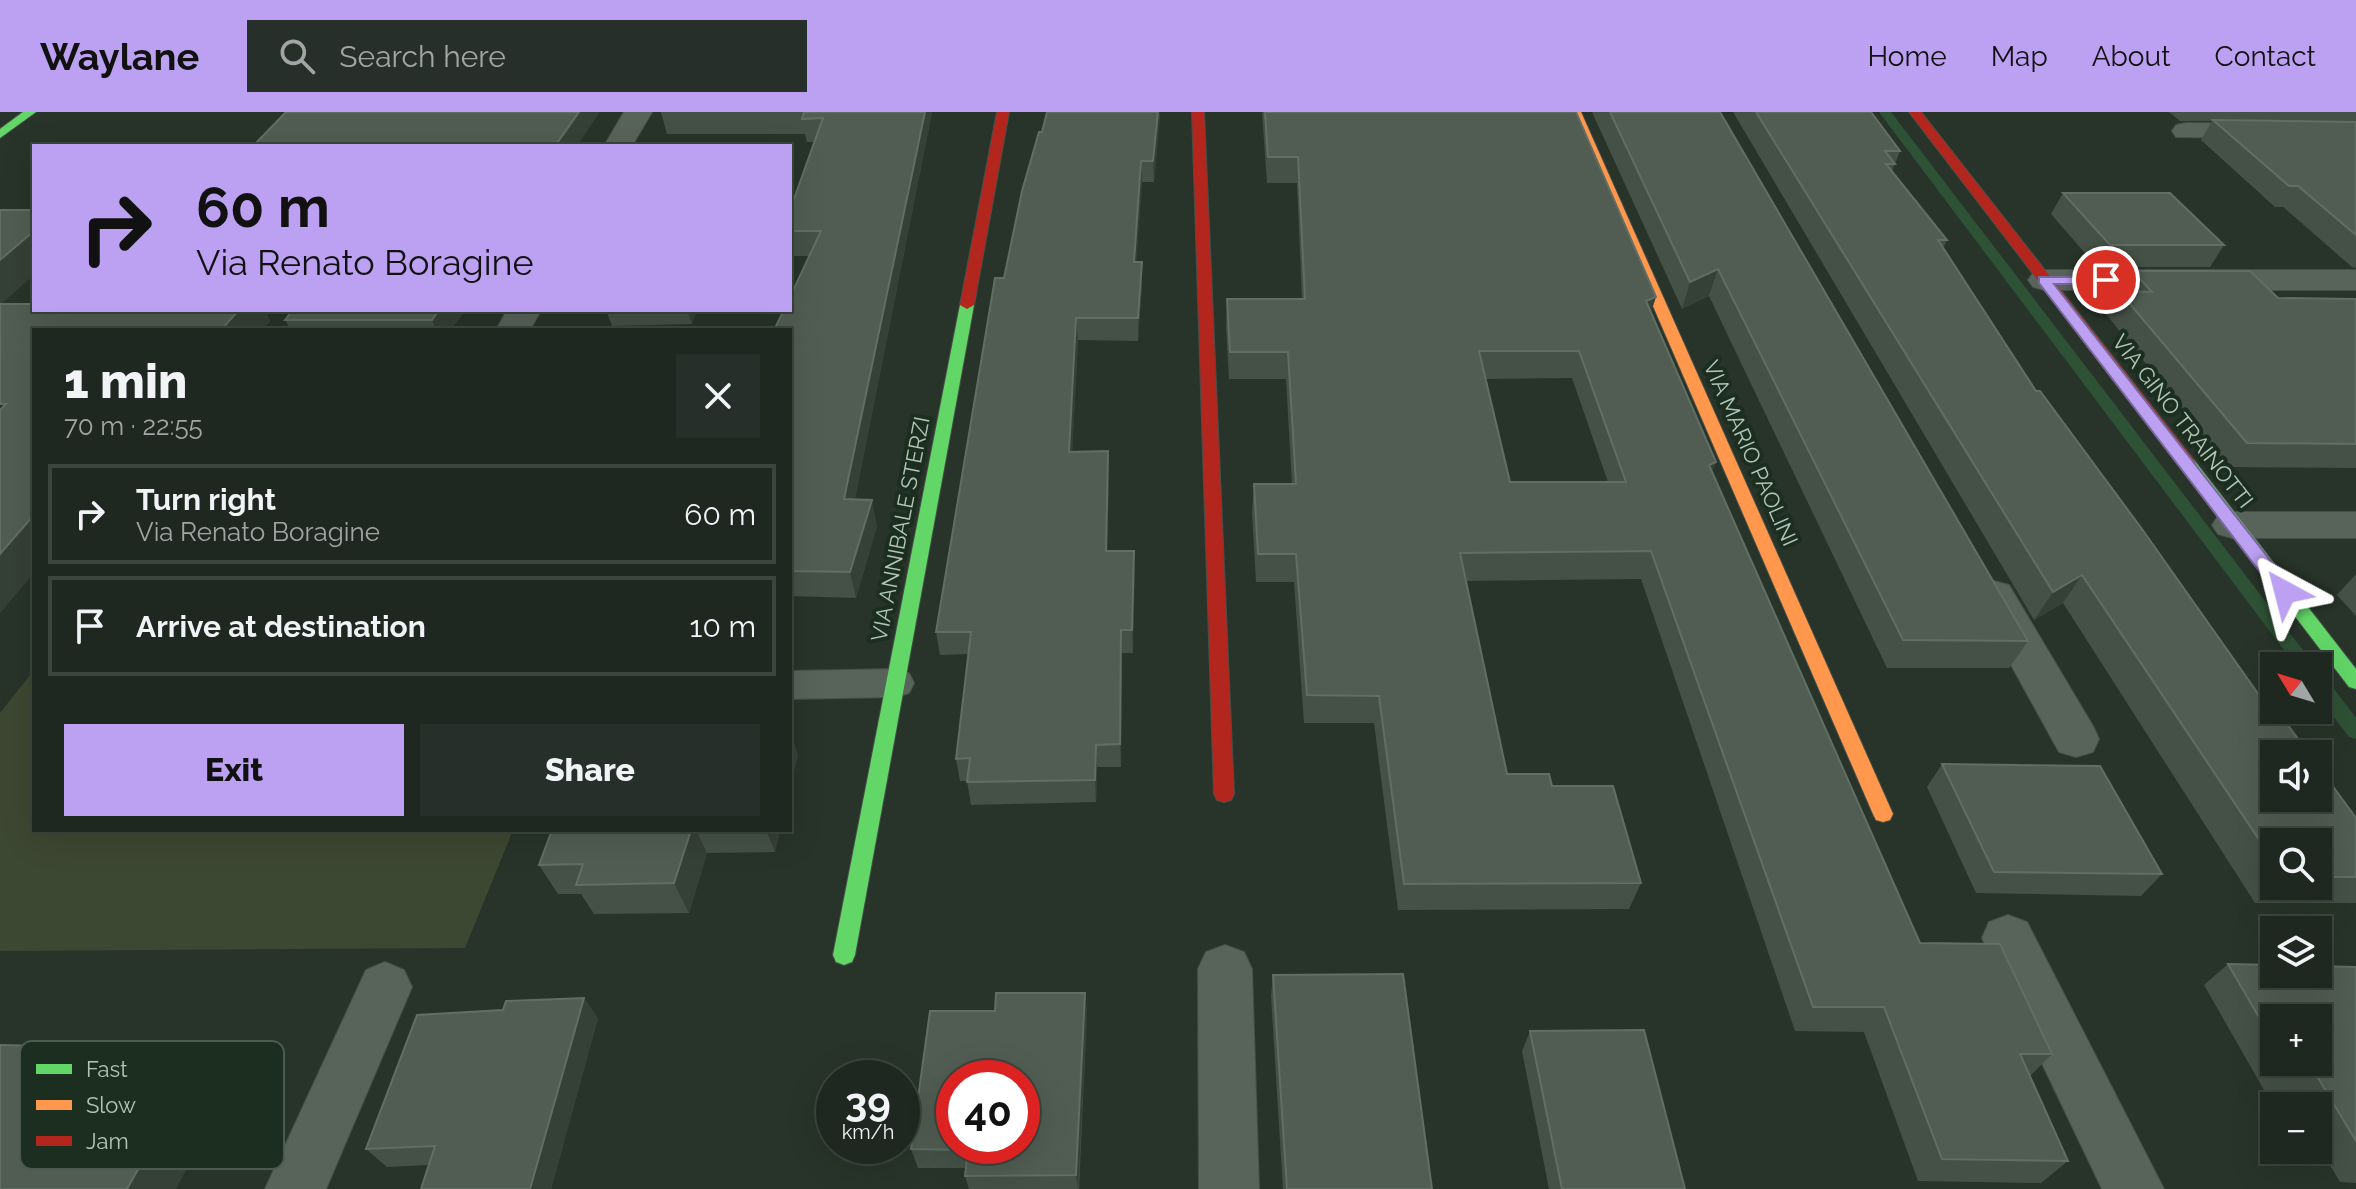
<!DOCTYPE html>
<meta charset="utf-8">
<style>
:root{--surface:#1e2720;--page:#262f29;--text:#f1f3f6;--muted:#a1a5a5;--line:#3c443e;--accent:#bca0f2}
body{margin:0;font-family:Raleway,sans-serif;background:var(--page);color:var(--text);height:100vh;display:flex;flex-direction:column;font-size:30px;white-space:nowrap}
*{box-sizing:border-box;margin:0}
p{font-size:26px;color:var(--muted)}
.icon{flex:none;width:44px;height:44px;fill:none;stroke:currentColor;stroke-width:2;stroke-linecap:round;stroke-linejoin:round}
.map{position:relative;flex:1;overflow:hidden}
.panel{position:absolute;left:32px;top:216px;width:760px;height:504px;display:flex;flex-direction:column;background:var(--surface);border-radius:0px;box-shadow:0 8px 32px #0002,0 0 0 2px var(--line)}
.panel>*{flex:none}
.banner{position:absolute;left:32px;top:32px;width:760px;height:168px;border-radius:0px;box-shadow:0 8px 32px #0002,0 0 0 2px var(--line);background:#bca0f2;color:#111;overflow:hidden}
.needle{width:52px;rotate:308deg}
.controls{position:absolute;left:2260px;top:540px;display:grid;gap:16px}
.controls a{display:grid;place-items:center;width:72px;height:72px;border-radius:0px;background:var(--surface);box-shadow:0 8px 32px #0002,0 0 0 2px var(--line);font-size:40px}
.speed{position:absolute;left:816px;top:948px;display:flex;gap:16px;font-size:40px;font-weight:700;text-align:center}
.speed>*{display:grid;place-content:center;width:104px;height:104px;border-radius:50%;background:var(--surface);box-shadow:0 8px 32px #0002,0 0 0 2px var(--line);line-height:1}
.speed small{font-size:20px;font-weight:400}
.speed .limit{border:12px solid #d22;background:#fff;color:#111}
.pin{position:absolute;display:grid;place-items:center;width:68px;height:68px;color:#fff;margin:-34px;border:4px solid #fff;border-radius:50%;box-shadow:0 2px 8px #0007}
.me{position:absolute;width:88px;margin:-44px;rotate:322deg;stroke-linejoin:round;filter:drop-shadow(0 0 6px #0008)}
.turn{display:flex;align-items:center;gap:28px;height:168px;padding:0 32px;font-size:36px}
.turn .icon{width:104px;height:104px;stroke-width:2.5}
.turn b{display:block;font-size:56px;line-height:68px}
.round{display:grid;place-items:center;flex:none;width:84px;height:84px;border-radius:0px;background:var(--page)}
.summary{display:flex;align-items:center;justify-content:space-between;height:136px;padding:0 32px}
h1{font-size:48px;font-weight:800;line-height:60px}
.action{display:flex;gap:16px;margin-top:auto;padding:16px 32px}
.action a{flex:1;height:92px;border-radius:0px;background:var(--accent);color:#111;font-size:32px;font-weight:800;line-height:92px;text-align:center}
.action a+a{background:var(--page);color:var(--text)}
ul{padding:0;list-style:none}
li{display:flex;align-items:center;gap:24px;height:100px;margin:0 16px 12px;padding:0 16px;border:4px solid var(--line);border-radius:0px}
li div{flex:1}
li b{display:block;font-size:30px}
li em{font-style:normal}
header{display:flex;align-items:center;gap:48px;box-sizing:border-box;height:112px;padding:0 40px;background:var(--accent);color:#111}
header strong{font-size:38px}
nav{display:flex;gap:44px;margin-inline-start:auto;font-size:28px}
.search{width:560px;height:72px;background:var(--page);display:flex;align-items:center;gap:20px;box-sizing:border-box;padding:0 28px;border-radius:0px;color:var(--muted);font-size:30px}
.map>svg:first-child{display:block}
.green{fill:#3d4832}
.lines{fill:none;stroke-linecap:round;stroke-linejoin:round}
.stream{fill:#2e5236;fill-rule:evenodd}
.lane-casing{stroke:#454f47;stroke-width:2}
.street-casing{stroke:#454f47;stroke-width:2}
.fast-casing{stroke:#454f47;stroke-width:2}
.slow-casing{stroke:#454f47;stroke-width:2}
.jam-casing{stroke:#454f47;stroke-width:2}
.lane{fill:#58635a;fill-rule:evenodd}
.street{fill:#58635a;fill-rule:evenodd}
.fast{fill:#63d668;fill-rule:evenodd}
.slow{fill:#ff974d;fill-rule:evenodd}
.jam{fill:#b3261e;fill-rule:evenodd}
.wall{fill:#455147;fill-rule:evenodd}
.shaded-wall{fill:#354037}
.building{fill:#515d53;stroke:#606e63;stroke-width:2;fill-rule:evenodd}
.route{fill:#bca0f2;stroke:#7a689d;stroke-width:2}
.labels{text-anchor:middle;stroke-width:8;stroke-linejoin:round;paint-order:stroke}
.street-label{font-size:22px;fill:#b2c6b6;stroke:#1c2e20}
.key{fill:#1c2e20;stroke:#495c4d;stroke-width:2}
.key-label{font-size:22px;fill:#b2c6b6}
</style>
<header>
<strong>Waylane</strong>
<div class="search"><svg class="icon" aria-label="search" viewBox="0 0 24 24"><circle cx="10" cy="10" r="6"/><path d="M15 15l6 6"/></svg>Search here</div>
<nav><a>Home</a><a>Map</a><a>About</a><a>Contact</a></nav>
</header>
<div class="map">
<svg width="2356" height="1077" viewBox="0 0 2356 1077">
<rect width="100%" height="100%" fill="#28342a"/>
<polygon class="green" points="34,558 34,718 513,718 465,836 0,839 0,601"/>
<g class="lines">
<g class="stream">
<polygon points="1879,0 1891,0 2315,554 2296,554"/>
<polygon points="2318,563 2325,565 2356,606 2356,627 2349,625 2318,584"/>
</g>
<g class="lane-casing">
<polygon id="lane" points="896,557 909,561 914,571 909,581 896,585 790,587 790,559"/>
</g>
<g class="street-casing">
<g id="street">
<polygon points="624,0 652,0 632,34 604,34"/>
<polygon points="2186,11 2356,12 2356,28 2176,25 2172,19 2176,13"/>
<polygon points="2044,158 2356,158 2356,178 2044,178 2033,175 2028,168 2033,161"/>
<polygon points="507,198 541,198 530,218 496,218"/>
<polygon points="2232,400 2356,400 2356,426 2232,426 2218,422 2212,413 2218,404"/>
<polygon points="1994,469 2009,473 2093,614 2099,627 2093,640 2076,645 2059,640 1973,484 1979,473"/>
<polygon points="2008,803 2027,810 2164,1077 2102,1077 1982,826 1989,810"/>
<polygon points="1225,833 1244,840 1252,857 1259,1077 1199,1077 1198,857 1206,840"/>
<polygon points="385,850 404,858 412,875 326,1077 265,1077 366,858"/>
</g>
</g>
<g class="fast-casing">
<g id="fast">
<polygon points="23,0 36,0 0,26 0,17"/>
<polygon points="967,189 974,193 855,843 852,850 844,853 836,850 833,843 960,193"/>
<polygon points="2188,347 2194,348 2356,557 2356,577 2349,575 2182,356 2180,352"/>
</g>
</g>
<g class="slow-casing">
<polygon id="slow" points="1569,0 1581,0 1893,702 1890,708 1883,710 1876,708 1873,702"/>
</g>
<g class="jam-casing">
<g id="jam">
<polygon points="997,0 1009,0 974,193 967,197 960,193"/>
<polygon points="1192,0 1204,0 1234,682 1231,688 1224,690 1217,688 1214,682"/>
<polygon points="1909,0 1921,0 2194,348 2196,352 2194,356 2182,356"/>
</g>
</g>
<use href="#lane" class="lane"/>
<use href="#street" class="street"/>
<use href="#fast" class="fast"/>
<use href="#slow" class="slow"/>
<use href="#jam" class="jam"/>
</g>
<g class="wall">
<polygon points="661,0 932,0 855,387 877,414 856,486 790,484 790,218 810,144 790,144 790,98 814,30 807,30 805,22 667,22"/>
<polygon points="1047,0 1160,0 1154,70 1142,70 1136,150 1142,150 1142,172 1138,229 1078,228 1072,340 1108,339 1109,362 1107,439 1134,439 1133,541 1122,541 1121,655 1097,655 1096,690 971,693 967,669 960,669 956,647 968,542 940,543 936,520 1004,166"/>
<path d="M1262,0H1576L1656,185L1651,199L1716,350L1712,360L1920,831L2052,942L2030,964L2068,1049L2041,1071L1918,1069L1864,920L1795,919L1641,467L1466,469L1507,662L1552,674L1641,771L1629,797L1398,798L1374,611H1304L1294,470H1256L1252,400L1254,372H1292L1286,267H1229L1226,214L1227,187H1302L1297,71H1267ZM1572,266L1608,370H1510L1486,267Z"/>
<polygon points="1592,0 1720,0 2028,529 2009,556 1887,556 1709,184 1682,197"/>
<path d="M1733,0H1871L1900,39L1892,59L1947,128L1943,136L2036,279L2264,590L2356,706V791H2255L2063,491L2034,508ZM2274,730H2318V774H2274Z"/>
<polygon points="2169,0 2356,0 2356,156 2352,155 2283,95 2275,95 2201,28 2212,9 2180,9"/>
<polygon points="2063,81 2224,133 2210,155 2097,155 2051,102"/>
<polygon points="2133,159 2278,186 2356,187 2356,356 2229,355 2106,202"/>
<polygon points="465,198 451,218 291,218 285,208"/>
<polygon points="606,198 697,198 692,212 612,214"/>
<polygon points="2356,462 2356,504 2337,483"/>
<polygon points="1942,652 2162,762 2141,784 1976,781 1927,675"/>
<polygon points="552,718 780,718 775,740 707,741 689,801 594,802 581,782 558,782 539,753"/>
<path d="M2228,852L2356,855V1071L2340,1070L2318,1033V994H2296L2286,978H2264L2204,873ZM2274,906L2318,950H2274Z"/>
<polygon points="1273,863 1432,1077 1283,1077 1271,884"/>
<polygon points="1085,881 1087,901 1079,1077 969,1077 965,1064 966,1056 918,1056 911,1037 995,899"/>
<polygon points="598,906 551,1077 421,1077 429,1053 387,1055 366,1037"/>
<polygon points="1530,919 1685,1077 1549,1077 1522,939"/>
</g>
<g class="shaded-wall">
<polygon points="579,0 600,0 577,34 555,34"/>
<polygon points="925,0 932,0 850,413 844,387"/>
<polygon points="1158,0 1160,0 1160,6 1154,70 1153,49"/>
<polygon points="1141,49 1142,70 1135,172 1134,150"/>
<polygon points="34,119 34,163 0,193 0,148"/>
<polygon points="1142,150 1142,172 1138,229 1138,206"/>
<polygon points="1718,157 1709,184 1682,197 1690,170"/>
<polygon points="1656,185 1647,212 1646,189"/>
<polygon points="239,198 264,198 271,209 262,218 221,218"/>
<polygon points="439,198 465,198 451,218 436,218 432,208"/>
<polygon points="687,198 697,198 692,212"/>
<polygon points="1076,206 1078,228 1071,363 1069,340"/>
<polygon points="1108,339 1109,362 1107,462 1106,439"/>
<polygon points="1716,350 1706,378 1709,353"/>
<polygon points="872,388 877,414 856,486 850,460"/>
<polygon points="34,403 34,461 0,501 0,442"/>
<polygon points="1134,439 1135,462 1133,541 1132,518"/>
<polygon points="2082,463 2063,491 2034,508 2053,480"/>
<polygon points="1121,518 1122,541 1121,655 1120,632"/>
<polygon points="790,619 798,643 790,677"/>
<polygon points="1096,633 1097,655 1096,690 1095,668"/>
<polygon points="691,718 696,718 707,741 689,801 674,771"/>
<polygon points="766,718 780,718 775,740"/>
<polygon points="1085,881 1087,901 1078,1077 1076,1063"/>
<polygon points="584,886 598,906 551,1077 530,1077"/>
<polygon points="205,938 237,964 176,1077 127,1077"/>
</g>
<g class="building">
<polygon points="286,0 579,0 555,34 253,34"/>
<polygon points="804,0 925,0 844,387 872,388 850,460 790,459 790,218 774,218 784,198 790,198 790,185 821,119 790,119 790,98 823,6 802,7"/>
<polygon points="1047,0 1158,0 1153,49 1141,49 1134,150 1142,150 1138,206 1076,206 1069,340 1108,339 1106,439 1134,439 1132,518 1121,518 1120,632 1096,633 1095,668 967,670 970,646 956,647 971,520 936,520 995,166 1004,166 1022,79 1039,20 1042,20"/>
<path d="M1265,0H1576L1656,185L1646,189L1716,350L1709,353L1920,831L2000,832L2052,942H2020L2068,1049L1942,1047L1884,895H1813L1651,439L1460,441L1507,662H1549L1552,674H1613L1641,771L1404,772L1379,584L1307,583L1296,442H1258L1254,372H1296L1288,240H1230L1227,187H1305L1298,45H1268ZM1479,239H1579L1626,370H1510Z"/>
<polygon points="1610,0 1720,0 2028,529 1903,528 1718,157 1690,170"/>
<polygon points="1756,0 1871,0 1900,39 1885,39 1895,52 1886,52 1947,128 1938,128 2036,279 2040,279 2142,417 2264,590 2270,590 2274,594 2274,598 2277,598 2309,642 2274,642 2274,686 2318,686 2318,654 2356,706 2356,765 2318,765 2318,730 2274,730 2274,750 2082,463 2053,480"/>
<polygon points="2213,8 2356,10 2356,123 2298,74 2289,74"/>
<polygon points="2063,81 2170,81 2224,133 2110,133"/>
<polygon points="0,98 34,98 34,119 0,148"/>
<polygon points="2133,159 2250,159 2278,186 2356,187 2356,332 2247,331 2119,179 2152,180"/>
<polygon points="0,192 34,192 34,198 239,198 221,218 34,218 34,403 0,442 0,298 6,292 0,292"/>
<polygon points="293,198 439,198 432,208 285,208"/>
<polygon points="1942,652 2100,654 2162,762 1994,760"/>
<polygon points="552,718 691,718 674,771 576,773 583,752 539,753"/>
<polygon points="2228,852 2274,853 2274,862 2318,862 2318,854 2356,855 2356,1029 2314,959 2290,959 2285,950 2318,950 2318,906 2274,906 2274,931"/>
<polygon points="1403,862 1432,1077 1287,1077 1273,863"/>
<path d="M996,881H1085L1076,1063L965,1064L968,1038L911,1037L930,899H995ZM954,966H1022V1034H954Z"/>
<polygon points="584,886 530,1077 421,1077 435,1034 366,1037 417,903 503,898 506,889"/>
<polygon points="1644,918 1685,1077 1562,1077 1530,919"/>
<polygon points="0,933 205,938 127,1077 0,1077"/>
</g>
<polygon class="route" points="2039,165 2111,165 2111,171 2106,172 2054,172 2292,476 2294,480 2292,485 2279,485 2039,171"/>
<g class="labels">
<g class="street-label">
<text transform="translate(2183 309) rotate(52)" y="8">VIA GINO TRAINOTTI</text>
<text transform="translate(1751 341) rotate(66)" y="8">VIA MARIO PAOLINI</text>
<text transform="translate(900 417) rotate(-79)" y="8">VIA ANNIBALE STERZI</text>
</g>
</g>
<rect x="20" y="929" width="264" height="128" rx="12" class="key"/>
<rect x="36" y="952" width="36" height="10" fill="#63d668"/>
<rect x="36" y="988" width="36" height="10" fill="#ff974d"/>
<rect x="36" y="1024" width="36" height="10" fill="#b3261e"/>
<g class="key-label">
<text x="86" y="965">Fast</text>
<text x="86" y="1001">Slow</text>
<text x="86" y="1037">Jam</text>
</g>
</svg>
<div class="controls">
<a><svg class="needle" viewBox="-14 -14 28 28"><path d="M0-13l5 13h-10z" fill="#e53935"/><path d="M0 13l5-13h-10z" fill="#a1a5a5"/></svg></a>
<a><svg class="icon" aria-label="sound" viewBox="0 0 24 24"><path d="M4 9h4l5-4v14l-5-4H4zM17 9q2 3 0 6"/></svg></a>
<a><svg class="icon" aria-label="search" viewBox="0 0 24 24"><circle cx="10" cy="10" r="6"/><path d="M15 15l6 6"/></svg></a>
<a><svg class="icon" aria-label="layers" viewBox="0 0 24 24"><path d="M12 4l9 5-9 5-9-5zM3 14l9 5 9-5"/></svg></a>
<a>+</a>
<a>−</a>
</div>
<div class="speed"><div>39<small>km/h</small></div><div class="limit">40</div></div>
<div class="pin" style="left:2106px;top:168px;background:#d93025"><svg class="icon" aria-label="arrive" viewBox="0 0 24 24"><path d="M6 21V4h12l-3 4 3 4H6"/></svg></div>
<svg class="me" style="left:2285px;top:480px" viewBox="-20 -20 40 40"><path d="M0-17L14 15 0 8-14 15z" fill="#bca0f2" stroke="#fff" stroke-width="4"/></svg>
<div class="banner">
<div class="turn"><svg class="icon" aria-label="right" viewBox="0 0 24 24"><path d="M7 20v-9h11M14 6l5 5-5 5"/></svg><div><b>60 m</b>Via Renato Boragine</div></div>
</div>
<section class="panel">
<div class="summary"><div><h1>1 min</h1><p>70 m · 22:55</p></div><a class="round"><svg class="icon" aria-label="close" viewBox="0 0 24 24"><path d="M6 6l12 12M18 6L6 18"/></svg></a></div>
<ul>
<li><svg class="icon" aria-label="right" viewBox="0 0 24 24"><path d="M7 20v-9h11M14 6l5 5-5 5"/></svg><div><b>Turn right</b><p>Via Renato Boragine</p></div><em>60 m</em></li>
<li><svg class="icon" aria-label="arrive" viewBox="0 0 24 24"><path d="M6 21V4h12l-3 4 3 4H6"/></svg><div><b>Arrive at destination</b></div><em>10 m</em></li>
</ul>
<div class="action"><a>Exit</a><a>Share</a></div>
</section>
</div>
